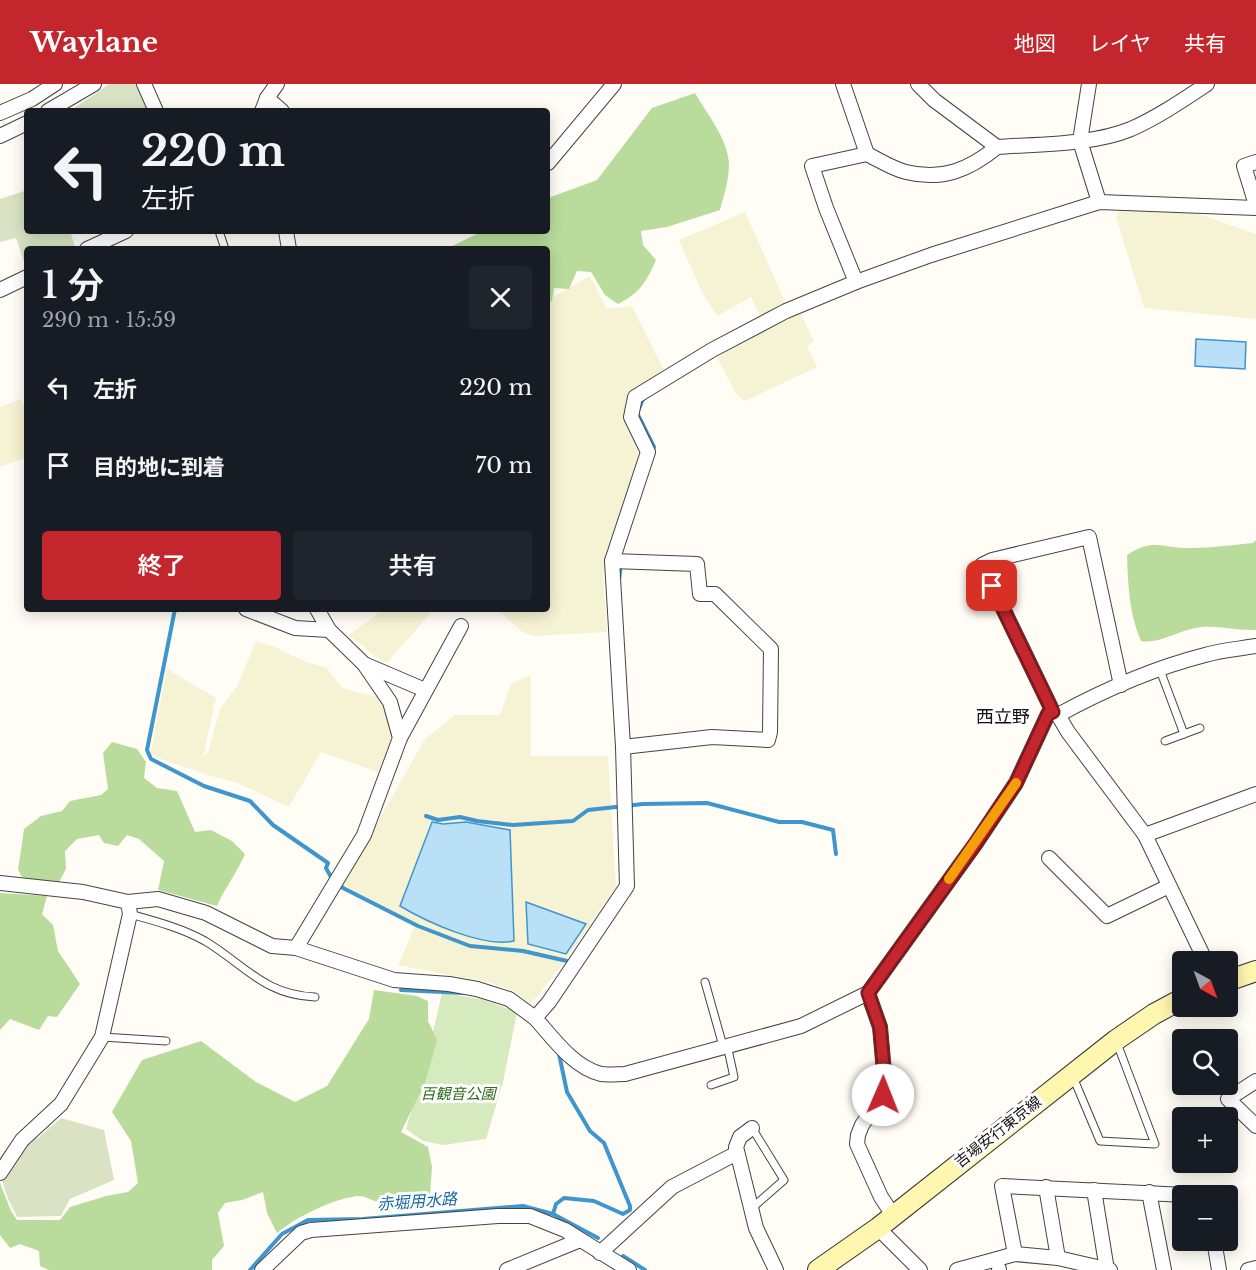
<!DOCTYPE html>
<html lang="ja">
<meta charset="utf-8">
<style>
:root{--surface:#171b24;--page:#20242c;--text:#f1f3f6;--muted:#9ea1a6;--accent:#c4262e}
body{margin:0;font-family:"Libre Baskerville","Noto Sans JP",serif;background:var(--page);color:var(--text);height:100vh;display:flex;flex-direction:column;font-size:22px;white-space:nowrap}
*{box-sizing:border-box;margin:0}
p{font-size:20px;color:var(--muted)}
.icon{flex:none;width:33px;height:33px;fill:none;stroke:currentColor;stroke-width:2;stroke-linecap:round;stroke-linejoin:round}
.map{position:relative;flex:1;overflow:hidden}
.side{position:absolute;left:24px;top:162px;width:526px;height:366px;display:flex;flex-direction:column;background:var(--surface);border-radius:6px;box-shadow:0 3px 15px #0003}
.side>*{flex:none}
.hud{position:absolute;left:24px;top:24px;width:526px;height:126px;border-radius:6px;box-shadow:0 3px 15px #0003;background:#171b24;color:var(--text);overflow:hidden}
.needle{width:39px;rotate:139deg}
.buttons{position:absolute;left:1172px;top:867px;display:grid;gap:12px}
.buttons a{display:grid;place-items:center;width:66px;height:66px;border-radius:6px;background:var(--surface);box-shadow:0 3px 15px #0003;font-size:30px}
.pin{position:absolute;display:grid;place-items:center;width:51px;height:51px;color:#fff;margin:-26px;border-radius:12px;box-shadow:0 3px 9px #0006}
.me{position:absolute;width:66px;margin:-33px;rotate:1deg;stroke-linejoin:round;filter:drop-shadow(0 0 4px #0008)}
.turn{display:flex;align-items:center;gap:21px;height:126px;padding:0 18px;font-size:27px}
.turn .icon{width:78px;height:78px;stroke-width:2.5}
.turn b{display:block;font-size:42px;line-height:51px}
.round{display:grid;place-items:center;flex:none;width:63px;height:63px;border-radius:6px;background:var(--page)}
.summary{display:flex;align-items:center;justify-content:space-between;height:102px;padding:0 18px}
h1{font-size:36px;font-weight:600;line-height:45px}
.button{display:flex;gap:12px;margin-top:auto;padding:12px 18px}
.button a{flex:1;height:69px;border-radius:6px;background:var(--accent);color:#fff;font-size:24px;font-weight:600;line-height:69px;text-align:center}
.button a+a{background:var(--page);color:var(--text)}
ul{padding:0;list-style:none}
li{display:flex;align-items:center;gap:18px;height:78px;padding:0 18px}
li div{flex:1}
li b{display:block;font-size:22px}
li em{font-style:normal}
header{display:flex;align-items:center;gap:36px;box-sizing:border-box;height:84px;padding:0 30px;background:var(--accent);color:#fff}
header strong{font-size:28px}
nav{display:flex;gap:33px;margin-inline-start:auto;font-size:21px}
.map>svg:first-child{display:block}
.farmland{fill:#f6f3d4}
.green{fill:#d5ebbd}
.forest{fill:#b9dc9c}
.cemetery{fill:#d9e3c4}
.water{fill:#b9e0f7;stroke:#3f96cf;stroke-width:1.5}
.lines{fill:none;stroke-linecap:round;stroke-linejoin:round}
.stream{stroke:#3f96cf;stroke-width:4}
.service-casing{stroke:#444;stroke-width:9}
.minor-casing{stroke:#444;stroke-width:16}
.secondary-casing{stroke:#333;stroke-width:22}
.service{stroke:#fff;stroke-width:7}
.minor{stroke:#fff;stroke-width:14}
.secondary{stroke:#fff6b0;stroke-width:20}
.route-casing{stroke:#7f191e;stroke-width:15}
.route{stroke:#c4262e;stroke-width:10}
.slow{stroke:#f59e0b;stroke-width:10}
.labels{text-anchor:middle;stroke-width:6;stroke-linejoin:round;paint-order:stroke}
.park-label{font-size:15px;font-style:italic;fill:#2f6b1f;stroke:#fff}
.street-label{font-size:15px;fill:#111;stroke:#fff}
.water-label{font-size:16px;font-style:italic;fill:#1768a6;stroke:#fff}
.quarter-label{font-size:18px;fill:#111;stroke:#fff}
</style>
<header>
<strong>Waylane</strong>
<nav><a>地図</a><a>レイヤ</a><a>共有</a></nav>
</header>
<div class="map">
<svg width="1256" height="1186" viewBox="0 0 1256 1186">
<rect width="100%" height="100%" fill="#fffdf5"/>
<g class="farmland">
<polygon points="1120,125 1187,126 1256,150 1256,235 1144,224 1116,133"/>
<polygon points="745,128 786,220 760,232 751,213 717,232 701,206 679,156"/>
<polygon points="590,192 607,225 632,222 664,286 631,309 629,339 639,373 603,491 607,548 533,552 521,547 497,525 548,525 548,216"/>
<polygon points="800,228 814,258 807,262 817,283 745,317 736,310 717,273"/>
<polygon points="21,315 27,332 27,373 0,383 0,323"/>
<polygon points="384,525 434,525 387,579 376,573 349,551"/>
<polygon points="256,557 275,563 306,578 327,584 342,604 381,614 393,650 378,688 321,668 289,723 237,699 204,690 150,671 167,585 216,614 203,673 208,668 220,625 237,602"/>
<polygon points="531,591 531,672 608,672 616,803 563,880 531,920 514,907 491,899 398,881 415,842 342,801 425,655 455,631 500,631 511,600"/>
</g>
<polygon class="green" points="442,909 481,915 517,928 503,998 486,1055 443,1061 423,1057 406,1045 427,974"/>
<g class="forest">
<path d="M695,9C707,30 728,55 729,80C729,96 724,111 720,126L667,143L641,147L643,161L656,176C647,197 639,210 618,220L605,211L591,188L577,187L569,205L554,204L552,217L548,218V165H446L483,147H548V114L597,96L652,24Z"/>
<path d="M1256,456V546C1234,547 1212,539 1191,545C1174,549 1158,560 1141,557C1129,530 1128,500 1127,471C1155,453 1162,465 1191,464C1211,464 1232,461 1253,459Z"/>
<path d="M112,658L137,665L146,678L144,694L157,704L177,707L195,748L211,746L232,757L245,770C237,789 225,803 217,822L158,806L164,777L139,755L127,751L118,762L104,759L99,751L77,755L65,767L66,785L59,798L33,796L22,793L18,786L24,745L41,732L62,727L70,717L101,711L108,705L103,669Z"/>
<polygon points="0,809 47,812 42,830 53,841 58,867 80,900 57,933 48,932 39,946 10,935 0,946"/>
<path d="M374,906L417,912L428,917V937L437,956L425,999L401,1048L428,1063L432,1083L430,1110C414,1116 397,1119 379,1118C372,1117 365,1111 357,1112C330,1116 298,1132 277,1149L267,1129L263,1108L242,1116L225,1119L218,1129L224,1162L212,1176V1186H49L40,1182L39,1167L20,1160L10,1164L0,1151V1099L11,1127L17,1136H60L70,1123L106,1112L128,1108L138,1099L131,1057L112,1028L142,976L201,957L256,998L295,1018L327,1002L369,935Z"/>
</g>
<g class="cemetery">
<polygon points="109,0 140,0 152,27 70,27"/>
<polygon points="27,106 27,147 70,147 75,163 69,165 27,165 26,183 16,154 0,158 0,115"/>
<polygon points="61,1034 104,1046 114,1096 70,1115 61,1132 17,1133 7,1112 2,1096 27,1057 38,1054"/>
</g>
<g class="water">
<polygon points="1196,255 1246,258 1245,285 1195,282"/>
<path d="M432,738L443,740L466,738L510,746L514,857C483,864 427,838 400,822Z"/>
<polygon points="526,818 586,840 566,870 528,860"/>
</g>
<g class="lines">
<g class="stream">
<polyline points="644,313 637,329 654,363 652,369"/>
<polyline points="619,496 621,480"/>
<polyline points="175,525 147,666 151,675 204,702 250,717 273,741 328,779 326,784 331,793 343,804 418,842 470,862 523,867 567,877"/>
<polyline points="426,732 438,736 460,733 477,737 513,741 573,737 588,726 643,720 707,719 779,738 802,738 833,746 836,770"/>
<polyline points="401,906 463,909"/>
<polyline points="553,1130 556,1120 564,1114 594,1117 623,1130 630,1126 630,1122 604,1059 590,1047 567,1008 559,970"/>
<polyline points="623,1172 645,1186"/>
<polyline points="250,1186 282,1150 308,1136 363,1135 523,1122 553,1130 598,1154"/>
</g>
<g class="service-casing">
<g id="service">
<polyline points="219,147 225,165"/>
<polyline points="1160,586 1184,650"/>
<polyline points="1165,657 1200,644"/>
<path d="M130,830C155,837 182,844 205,857C245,881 264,911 315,913"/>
<polyline points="705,898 723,962"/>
<polyline points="102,953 166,957"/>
<polyline points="1073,993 1100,1057 1155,1060 1117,959"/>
<polyline points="711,1001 734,993 727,961"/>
<polyline points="752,1124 784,1096 752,1044"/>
</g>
</g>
<g class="minor-casing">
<g id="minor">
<polyline points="144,0 156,27"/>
<path d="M843,0L867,70C879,76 893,85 906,88C942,97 969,86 997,63"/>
<path d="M918,0L934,16L997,63C1039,60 1092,61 1131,45C1158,33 1183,16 1207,0"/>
<polyline points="1089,0 1080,57 1099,118"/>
<polyline points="267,14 282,27"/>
<polyline points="48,27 94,0"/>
<polyline points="262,27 267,14 277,0"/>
<polyline points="0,29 32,15 55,0"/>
<polyline points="0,52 27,39"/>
<polyline points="1256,78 1244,82 1256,121"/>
<polyline points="548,79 614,0"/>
<polyline points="286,147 289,165"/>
<polyline points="87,165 126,147"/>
<polyline points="856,198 826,124 812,82 867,70"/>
<polyline points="0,206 27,193"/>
<polyline points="612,477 697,480 700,510 715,510 771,565 770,648 768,656 712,653 623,663"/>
<polyline points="246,525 295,544 329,546"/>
<polyline points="364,580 425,606"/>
<polyline points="1053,628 982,481 992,476 1089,453 1121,601"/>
<polyline points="1058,631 1068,648 1145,751 1206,878"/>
<polyline points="400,654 461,542"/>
<polyline points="1145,751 1256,710"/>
<polyline points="1049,774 1107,832 1169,802"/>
<polyline points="0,799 83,808 128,818 158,815 206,829 272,862 296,864 394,896 449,900 477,905 509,915 535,934 549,918 627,802 623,663 612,477 648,368 631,333 635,313 712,266 786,227 856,198 931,171 1099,118 1256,124"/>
<polyline points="296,864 364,751 400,654 390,618 364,580 329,546 317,525"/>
<path d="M535,934C553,954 573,983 601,990C608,991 617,990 625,990L801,942L868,909"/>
<polyline points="1256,997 1228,1015 1256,1042"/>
<polyline points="752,1044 740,1053 736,1063 756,1144 776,1186"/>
<polyline points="0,1089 22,1056 61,1020 102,953 130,830 128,818"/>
<polyline points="1046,1103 1058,1174"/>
<polyline points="1094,1106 1107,1186"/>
<polyline points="1149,1108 1164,1186"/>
<path d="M893,1131L881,1113L857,1060L858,1051L862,1041L883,1011L884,988L880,943L868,909L976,759L1016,699L1048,630L1053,628L1058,631C1104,606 1154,584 1205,571C1222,566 1239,565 1256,562"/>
<polyline points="878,1144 920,1186"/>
<polyline points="1214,1156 1219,1186"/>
<polyline points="600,1169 672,1103 737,1069"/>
<polyline points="1015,1170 1002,1102 1206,1112"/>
<polyline points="262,1186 301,1149 311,1146 498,1132 530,1132 565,1146 629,1186"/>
<polyline points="507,1186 580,1156"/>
<polyline points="957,1186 1015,1170 1058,1174 1110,1186"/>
<polyline points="999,1186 999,1185"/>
<polyline points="1248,1186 1256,1184"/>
</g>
</g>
<g class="secondary-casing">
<g id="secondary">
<polyline points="1227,897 1256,887"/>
<polyline points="818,1186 878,1144 1116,956 1154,930 1182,915"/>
</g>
</g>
<use href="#service" class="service"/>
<use href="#minor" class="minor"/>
<use href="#secondary" class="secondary"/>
</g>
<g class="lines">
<g class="route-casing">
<polyline id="route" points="883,1011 884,988 880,943 868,909 976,759 1016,699 1048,630 1053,628 992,502"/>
</g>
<use href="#route" class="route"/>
<polyline class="slow" points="949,795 1016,699"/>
</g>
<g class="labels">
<g class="park-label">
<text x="458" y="1015">百観音公園</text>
</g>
<g class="street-label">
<text transform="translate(998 1048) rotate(-38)" y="5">吉場安行東京線</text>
</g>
<g class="water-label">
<text transform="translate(417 1117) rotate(-4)" y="6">赤堀用水路</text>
</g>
<g class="quarter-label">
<text x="1003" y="639">西立野</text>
</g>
</g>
</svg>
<div class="buttons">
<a><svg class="needle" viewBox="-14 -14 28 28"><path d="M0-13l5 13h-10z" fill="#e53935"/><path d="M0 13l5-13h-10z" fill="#9ea1a6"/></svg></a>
<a><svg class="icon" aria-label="search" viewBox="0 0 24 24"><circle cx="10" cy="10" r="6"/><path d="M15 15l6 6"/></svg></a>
<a>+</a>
<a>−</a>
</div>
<div class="pin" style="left:992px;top:502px;background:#d93025"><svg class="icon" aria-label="arrive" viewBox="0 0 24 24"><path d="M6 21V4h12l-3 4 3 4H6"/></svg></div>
<svg class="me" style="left:883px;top:1011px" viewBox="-20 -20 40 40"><circle r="19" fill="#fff"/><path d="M0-13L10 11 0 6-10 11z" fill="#c4262e"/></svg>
<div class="hud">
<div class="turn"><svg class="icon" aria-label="left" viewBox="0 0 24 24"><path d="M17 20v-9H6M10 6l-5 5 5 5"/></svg><div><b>220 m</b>左折</div></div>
</div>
<section class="side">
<div class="summary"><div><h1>1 分</h1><p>290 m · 15:59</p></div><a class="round"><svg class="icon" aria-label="close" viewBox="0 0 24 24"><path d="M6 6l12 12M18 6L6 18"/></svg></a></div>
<ul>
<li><svg class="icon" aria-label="left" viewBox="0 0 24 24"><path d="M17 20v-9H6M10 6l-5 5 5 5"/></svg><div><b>左折</b></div><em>220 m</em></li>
<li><svg class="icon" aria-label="arrive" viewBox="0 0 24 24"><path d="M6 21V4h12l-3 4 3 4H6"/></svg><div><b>目的地に到着</b></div><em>70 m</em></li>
</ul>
<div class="button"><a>終了</a><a>共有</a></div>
</section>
</div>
